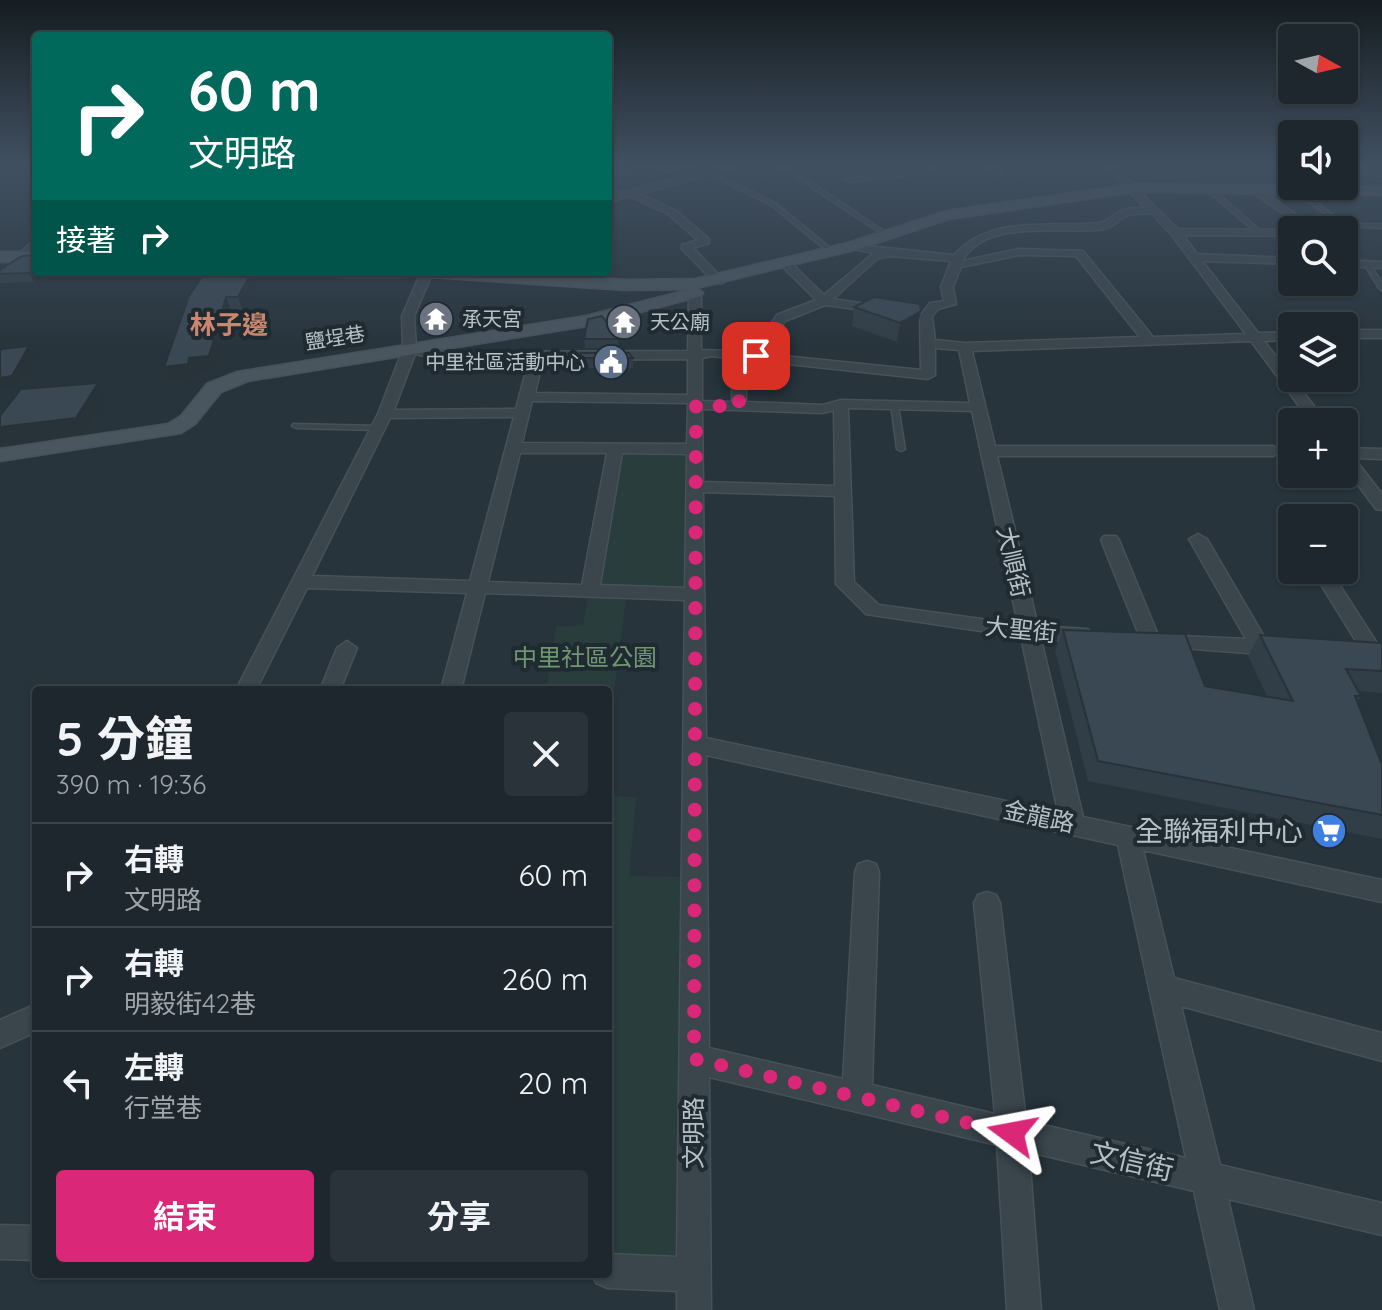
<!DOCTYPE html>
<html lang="zh-TW">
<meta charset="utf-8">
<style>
:root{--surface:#1d272d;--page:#2a3339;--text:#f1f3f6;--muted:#a0a5aa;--line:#3b4449;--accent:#db2777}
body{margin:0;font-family:Quicksand,"Noto Sans TC",sans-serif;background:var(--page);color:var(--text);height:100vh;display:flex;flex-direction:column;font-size:30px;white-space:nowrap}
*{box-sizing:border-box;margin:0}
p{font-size:26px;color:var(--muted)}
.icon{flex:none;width:44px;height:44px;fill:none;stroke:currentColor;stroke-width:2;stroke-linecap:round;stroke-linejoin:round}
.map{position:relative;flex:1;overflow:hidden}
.side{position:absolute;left:32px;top:686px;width:580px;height:592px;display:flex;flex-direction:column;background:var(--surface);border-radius:8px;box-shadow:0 2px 6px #0004,0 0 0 2px var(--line)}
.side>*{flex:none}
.guide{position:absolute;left:32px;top:32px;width:580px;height:244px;border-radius:8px;box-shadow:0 2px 6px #0004,0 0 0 2px var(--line);background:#00695c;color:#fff;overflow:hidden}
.needle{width:52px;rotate:98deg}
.tools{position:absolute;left:1278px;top:24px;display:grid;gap:16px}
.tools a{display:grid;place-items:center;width:80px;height:80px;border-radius:8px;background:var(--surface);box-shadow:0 2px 6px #0004,0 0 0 2px var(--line);font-size:40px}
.pin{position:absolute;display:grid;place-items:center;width:68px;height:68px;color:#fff;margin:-34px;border-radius:16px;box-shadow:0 4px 12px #0006}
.me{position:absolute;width:88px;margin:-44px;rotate:283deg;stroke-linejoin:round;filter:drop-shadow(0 0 6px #0008)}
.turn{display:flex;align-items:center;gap:28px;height:168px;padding:0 24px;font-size:36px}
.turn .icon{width:104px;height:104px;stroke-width:2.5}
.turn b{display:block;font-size:56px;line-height:68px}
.then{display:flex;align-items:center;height:76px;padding:0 24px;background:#0003;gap:16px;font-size:30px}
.round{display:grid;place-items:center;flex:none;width:84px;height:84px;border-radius:8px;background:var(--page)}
.headline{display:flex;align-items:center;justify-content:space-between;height:136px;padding:0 24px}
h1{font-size:48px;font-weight:700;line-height:60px}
.action{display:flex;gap:16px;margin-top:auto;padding:16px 24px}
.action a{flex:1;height:92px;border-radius:8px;background:var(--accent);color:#fff;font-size:32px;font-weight:700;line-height:92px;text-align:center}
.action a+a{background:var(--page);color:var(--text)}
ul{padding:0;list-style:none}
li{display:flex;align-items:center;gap:24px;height:104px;padding:0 24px;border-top:2px solid var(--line)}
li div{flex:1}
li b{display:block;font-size:30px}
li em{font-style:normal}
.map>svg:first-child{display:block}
.green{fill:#293d3c}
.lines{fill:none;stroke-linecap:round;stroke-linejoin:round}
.lane-casing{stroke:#465158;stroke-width:3}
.street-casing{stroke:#465158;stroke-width:3}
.secondary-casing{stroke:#465158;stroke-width:3}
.lane{fill:#3a454c;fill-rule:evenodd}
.street{fill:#3a454c;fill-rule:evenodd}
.secondary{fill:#49555f;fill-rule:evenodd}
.wall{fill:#313e47}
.shaded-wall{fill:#283239}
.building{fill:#394852;stroke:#283239;stroke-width:2}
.route{stroke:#db2777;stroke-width:14;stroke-dasharray:0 25.2}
.labels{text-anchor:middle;stroke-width:8;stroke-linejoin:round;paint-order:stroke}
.far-poi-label{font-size:20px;fill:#b6c0c7;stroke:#1f2a31;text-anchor:start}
.far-street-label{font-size:20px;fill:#b6c0c7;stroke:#1f2a31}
.street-label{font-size:24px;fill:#b6c0c7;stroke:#1f2a31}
.park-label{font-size:24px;fill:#709672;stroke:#1f2a31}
.far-district-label{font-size:26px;font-weight:bold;fill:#cb866e;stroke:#1f2a31}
.near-poi-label{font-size:28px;fill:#b6c0c7;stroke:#1f2a31;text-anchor:end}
.near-street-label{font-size:28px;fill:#b6c0c7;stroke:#1f2a31}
</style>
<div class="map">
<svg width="1382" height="1310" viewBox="0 0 1382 1310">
<rect width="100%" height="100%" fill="#27343c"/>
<g class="green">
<polygon points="615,449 696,449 696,594 627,591 608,738 608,690 546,690 556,627 583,625"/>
<polygon points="608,796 636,797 629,876 695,877 694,1275 608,1271"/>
</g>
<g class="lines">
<g class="lane-casing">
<g id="lane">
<polygon points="780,166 786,166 890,235 885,236"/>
<polygon points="709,172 713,172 775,203 835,252 830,253 771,205 709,174"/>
<polygon points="608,184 622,195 622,197 618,197 608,187"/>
<polygon points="1207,188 1211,188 1262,232 1262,234 1258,234 1207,190"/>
<polygon points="1294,189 1298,189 1335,216 1335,218 1331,218 1294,191"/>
<polygon points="1358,224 1382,224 1382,228 1360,227"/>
<polygon points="36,238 36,243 22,257 18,257 18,255"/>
<polygon points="1365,263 1369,263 1382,283 1382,290 1379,288 1364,264"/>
<polygon points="891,404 898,406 905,449 901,451 897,449"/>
<polygon points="293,424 379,426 383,428 379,430 296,428 292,426"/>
</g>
</g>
<g class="street-casing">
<g id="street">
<polygon points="695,166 692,171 608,175 608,169"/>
<polygon points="724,166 740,166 639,194 675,210 709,239 709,243 693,248 723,279 723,283 715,283 682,249 682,245 698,240 668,214 629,196 608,202 608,196"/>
<polygon points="985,166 995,166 1003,174 995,176"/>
<path d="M1105,166H1114L1178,229L1292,230V236L1183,235L1197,254L1292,258V264L1202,261L1258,333L1292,332V340L1264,341L1326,422H1311L1251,341L972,351L995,446H1273L1281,451L1273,456H997L1038,626L1087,629L1097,636L1087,643L1041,639L1083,817L1382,880V902L1143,850L1174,978L1382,1033V1061L1181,1006L1220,1165L1382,1203V1235L1228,1199L1254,1310H1220L1194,1191L1029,1152L1041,1310H1007L997,1145L709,1077L711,1310H677V1291L608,1288L596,1283L592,1274H608V1254L677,1257L685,600L485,593L461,690H441L467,593L307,588L256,690H236L378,414L403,349L402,316L421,272H433L414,316L416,346L442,352L688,351L689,295L695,291L701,295V350L752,352L777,315L816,300L782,266V262H790L824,295L874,253L849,248V244L954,255C992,214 1049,228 1099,223C1107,222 1112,215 1120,211C1127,207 1137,208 1145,208ZM1151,213L1171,234L1246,334L1153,337L1083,251L1019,249L962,261C988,216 1064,236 1104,229C1113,228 1118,220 1126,216C1133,213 1143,214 1151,213ZM1019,255L1076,256L1140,337L965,343L935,340L932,316L938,309L956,304L953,287L961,267ZM889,256L951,261L941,287L944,301L930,303L920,316L921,370L764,354L785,321L825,305L887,313V307L833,299L877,259ZM935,348L959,350L970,403L841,400L823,405L746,402V381L759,361L928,379L935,375ZM415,354L442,360H529L516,409L394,410ZM711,356L747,360L732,381V402L702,401V358ZM688,359V395L535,393L543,360ZM532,401L688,403L687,444L522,443ZM848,408L972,411L1018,624L879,605L854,582ZM702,409L823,413L834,410L835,486L703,482ZM514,417L470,581L312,576L390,418ZM520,453H607L582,585L488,582ZM622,453L687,454L685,588L600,585ZM703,492L835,496L836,584L866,614L1021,637L1058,812L706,738ZM706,755L1118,845L1186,1158L1026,1121L1000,903L996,895L987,892L978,895L974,903L995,1114L872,1085L879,872L876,864L867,861L858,864L855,872L843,1079L709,1048Z"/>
<polygon points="1344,166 1382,170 1382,176 1344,172"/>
<polygon points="934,167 931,172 850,182 845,179"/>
<polygon points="1251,187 1257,187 1318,230 1306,230 1251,191"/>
<polygon points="1344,260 1382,262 1382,268 1344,266"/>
<rect x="1344" y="330" width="38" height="8"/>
<polygon points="1344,448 1382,449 1382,459 1354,458 1382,494 1382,510 1376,509 1344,466"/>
<polygon points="1198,534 1207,539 1266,640 1285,643 1288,648 1285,653 1260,654 1143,645 1101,540 1104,536 1116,536 1119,540 1158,635 1246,639 1189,539"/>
<polygon points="1312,570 1330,570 1382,651 1381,659 1367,659"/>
<polygon points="347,641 357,648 340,690 320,690 337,648"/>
<polygon points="36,1004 36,1032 0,1048 0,1020"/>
<polygon points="0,1225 36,1226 36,1260 0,1259"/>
</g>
</g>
<g class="secondary-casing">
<g id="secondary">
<polygon points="1133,184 1382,187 1382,195 1133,192 949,219 858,249 697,288 703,293 701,296 587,326 248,381 221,392 195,424 181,433 0,461 0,449 168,424 181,416 207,384 237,372 586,316 692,289 626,290 431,277 423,272 503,272 626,280 695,279 848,243 946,211"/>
<rect x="0" y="252" width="36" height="10"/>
<polygon points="330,272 415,272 407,277 338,277"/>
</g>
</g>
<use href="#lane" class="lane"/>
<use href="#street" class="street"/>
<use href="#secondary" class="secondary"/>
</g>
<g class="wall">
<polygon points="22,256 34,282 0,283 0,270"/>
<polygon points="205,272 259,272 261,277 242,310 231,310 215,370 195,372 193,378 170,381 164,367"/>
<polygon points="854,307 917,329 897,342 852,326"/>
<polygon points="584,339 618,339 619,348 585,348"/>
<rect x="580" y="358" width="53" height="10"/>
<polygon points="1063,630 1205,686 1267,696 1248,656 1260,635 1382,643 1382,693 1359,691 1361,696 1357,701 1382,765 1382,839 1088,781 1055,651"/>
</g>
<g class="shaded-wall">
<polygon points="36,269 36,272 49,272 34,282 30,273"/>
<polygon points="252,272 259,272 261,277 242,310 238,297"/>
<polygon points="226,297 231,310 215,370 195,372 193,378 170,381 164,367 189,358"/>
<polygon points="921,311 917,329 897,342 900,323"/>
<polygon points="29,346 34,356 17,386 0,388 0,378"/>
<polygon points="98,383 105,398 84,434 1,444 0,427"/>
</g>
<g class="building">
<polygon points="36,255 36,269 30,273 0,274 0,270 22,256"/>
<polygon points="205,272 252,272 238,297 226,297 209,356 189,358 188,364 164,367 189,296"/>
<polygon points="874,297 920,304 921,311 900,323 854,307"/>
<polygon points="602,316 618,339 584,339 588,319"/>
<polygon points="29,346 12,376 0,378 0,351 1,349"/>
<polygon points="581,353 629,353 633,358 580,358"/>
<polygon points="98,383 76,418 0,427 0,416 21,389"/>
<polygon points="1063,630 1185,634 1205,686 1293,701 1260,635 1382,643 1382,671 1346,669 1361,696 1355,696 1382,765 1382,815 1098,761"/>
</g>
<linearGradient id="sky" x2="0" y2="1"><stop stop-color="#151d21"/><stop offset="0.47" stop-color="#415061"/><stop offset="1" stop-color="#415061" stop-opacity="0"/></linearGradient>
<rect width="1382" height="350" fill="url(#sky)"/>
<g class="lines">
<polyline class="route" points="756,356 739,381 739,407 696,405 694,1059 1012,1133"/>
</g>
<defs>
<g id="temple-disc" transform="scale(1.8)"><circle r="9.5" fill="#6b7280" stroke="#1f2a31"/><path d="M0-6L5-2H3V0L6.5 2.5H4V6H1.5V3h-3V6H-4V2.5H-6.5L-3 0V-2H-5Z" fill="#fff"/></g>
<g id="civic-disc" transform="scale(1.8)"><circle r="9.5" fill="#5c6f8a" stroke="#1f2a31"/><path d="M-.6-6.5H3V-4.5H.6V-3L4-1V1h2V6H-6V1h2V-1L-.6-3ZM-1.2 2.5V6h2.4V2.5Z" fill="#fff"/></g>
<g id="supermarket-disc" transform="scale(1.8)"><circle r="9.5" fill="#3f7fe0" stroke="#1f2a31"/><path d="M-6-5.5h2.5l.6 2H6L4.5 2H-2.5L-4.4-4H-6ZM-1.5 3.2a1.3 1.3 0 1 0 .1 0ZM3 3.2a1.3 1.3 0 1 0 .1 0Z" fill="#fff"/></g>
</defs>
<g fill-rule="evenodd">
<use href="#temple-disc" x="436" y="319"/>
<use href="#temple-disc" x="624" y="322"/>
<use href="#civic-disc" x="611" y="362"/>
<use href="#supermarket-disc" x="1329" y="831"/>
</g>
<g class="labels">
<g class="far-poi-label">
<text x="462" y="326">承天宮</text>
<text x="650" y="329">天公廟</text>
<text x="585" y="369" text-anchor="end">中里社區活動中心</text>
</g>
<g class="far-street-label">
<text transform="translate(335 338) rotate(-9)" y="7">鹽埕巷</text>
</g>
<g class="street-label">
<text transform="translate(1013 562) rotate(77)" y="8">大順街</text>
<text transform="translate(1021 630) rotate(6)" y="8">大聖街</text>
<text transform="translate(1039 817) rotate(12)" y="8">金龍路</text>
<text transform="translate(694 1133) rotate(-90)" y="8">文明路</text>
</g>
<g class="park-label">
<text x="585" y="666">中里社區公園</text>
</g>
<g class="far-district-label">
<text x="229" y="334">林子邊</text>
</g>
<g class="near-poi-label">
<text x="1303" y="841">全聯福利中心</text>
</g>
<g class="near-street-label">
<text transform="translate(1132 1161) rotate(13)" y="10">文信街</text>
</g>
</g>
</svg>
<div class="tools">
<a><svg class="needle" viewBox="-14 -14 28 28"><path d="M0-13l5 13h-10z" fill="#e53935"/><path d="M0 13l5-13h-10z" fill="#a0a5aa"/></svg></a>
<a><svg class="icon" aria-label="sound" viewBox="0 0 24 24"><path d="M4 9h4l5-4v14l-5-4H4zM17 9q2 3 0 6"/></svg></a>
<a><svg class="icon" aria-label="search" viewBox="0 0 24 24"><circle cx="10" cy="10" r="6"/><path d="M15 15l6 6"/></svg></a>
<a><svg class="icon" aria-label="layers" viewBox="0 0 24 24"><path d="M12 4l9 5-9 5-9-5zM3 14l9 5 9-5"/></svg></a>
<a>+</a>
<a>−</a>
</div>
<div class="pin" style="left:756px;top:356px;background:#d93025"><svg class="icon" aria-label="arrive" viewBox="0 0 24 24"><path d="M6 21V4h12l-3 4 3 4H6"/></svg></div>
<svg class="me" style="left:1012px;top:1133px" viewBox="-20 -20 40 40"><path d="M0-17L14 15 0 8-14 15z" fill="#db2777" stroke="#fff" stroke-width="4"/></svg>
<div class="guide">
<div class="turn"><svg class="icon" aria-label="right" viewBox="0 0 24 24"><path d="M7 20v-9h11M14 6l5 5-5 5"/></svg><div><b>60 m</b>文明路</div></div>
<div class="then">接著<svg class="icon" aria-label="right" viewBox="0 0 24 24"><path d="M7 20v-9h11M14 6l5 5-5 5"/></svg></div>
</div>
<section class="side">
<div class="headline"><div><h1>5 分鐘</h1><p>390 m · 19:36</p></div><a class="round"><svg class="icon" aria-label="close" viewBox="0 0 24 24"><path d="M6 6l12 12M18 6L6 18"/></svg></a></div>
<ul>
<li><svg class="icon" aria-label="right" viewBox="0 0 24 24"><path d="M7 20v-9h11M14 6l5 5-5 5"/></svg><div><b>右轉</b><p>文明路</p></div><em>60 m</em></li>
<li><svg class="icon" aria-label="right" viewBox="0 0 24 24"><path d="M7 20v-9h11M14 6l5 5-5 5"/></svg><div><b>右轉</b><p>明毅街42巷</p></div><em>260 m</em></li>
<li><svg class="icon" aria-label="left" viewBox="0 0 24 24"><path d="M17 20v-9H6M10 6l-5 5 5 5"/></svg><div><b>左轉</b><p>行堂巷</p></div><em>20 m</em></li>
</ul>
<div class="action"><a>結束</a><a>分享</a></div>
</section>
</div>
